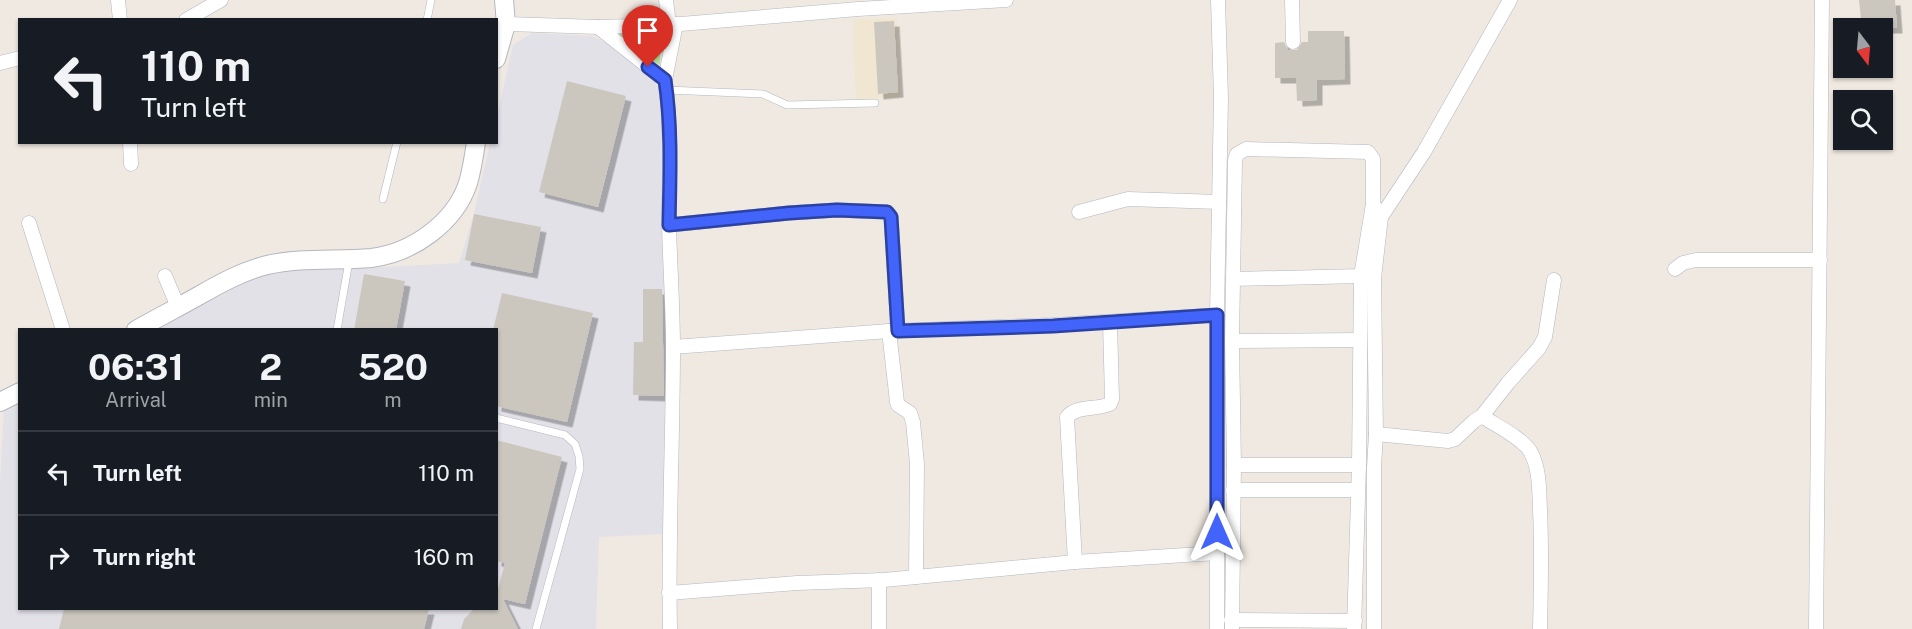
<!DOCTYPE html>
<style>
:root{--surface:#171b24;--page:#242831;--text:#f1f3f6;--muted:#9ea1a6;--line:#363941}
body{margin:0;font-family:"Public Sans",sans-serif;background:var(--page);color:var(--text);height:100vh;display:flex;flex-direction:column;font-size:22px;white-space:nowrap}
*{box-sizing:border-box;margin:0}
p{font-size:20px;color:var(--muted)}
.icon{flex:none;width:33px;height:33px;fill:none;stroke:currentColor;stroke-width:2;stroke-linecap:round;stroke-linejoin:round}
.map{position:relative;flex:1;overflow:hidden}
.side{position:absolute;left:18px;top:328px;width:480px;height:282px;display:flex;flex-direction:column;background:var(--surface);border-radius:0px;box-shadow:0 2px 4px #0004}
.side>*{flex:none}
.banner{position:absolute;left:18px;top:18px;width:480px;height:126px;border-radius:0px;box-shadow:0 2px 4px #0004;background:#171b24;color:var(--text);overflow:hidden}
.needle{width:39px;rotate:164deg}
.tools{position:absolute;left:1833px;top:18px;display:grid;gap:12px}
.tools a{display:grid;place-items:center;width:60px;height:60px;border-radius:0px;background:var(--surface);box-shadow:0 2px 4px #0004;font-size:30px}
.pin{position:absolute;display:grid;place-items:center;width:51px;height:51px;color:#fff;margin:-62px -26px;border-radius:50% 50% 50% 0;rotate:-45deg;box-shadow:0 0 6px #0007}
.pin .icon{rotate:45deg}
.me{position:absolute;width:66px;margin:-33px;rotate:0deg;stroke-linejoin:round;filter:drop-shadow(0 0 4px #0008)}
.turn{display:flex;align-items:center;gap:21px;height:126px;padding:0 24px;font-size:27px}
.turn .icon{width:78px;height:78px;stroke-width:2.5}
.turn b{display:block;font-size:42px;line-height:51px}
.eta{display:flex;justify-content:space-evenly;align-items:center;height:102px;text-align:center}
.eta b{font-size:36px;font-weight:700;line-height:42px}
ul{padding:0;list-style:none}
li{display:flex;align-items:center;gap:18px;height:84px;padding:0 24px;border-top:2px solid var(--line)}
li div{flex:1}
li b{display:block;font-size:22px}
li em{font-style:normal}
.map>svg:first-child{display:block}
.industrial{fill:#e3e1e8}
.education{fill:#f0e6d1}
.green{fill:#b6e59e}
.building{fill:#cbc7bf;filter:url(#shadow)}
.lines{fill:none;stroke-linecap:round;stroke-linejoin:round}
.lane-casing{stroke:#b4b7c1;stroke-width:8}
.street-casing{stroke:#b4b7c1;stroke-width:15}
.secondary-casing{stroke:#b4b7c1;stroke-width:20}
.lane{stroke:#fff;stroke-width:7}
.street{stroke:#fff;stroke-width:14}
.secondary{stroke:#fff;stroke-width:18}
.route-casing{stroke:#2b41a3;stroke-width:15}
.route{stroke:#4264fb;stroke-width:10}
</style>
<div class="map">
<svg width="1912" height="629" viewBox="0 0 1912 629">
<defs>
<filter id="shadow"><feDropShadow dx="5.5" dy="5.5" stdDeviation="0" flood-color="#0004"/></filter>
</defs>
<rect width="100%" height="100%" fill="#efe9e1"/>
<polygon class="industrial" points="532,33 592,36 628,54 661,82 669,275 664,534 599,537 596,629 0,629 0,481 4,408 19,399 20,609 496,609 496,330 146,330 256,274 321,267 366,268 459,263 474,213 490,143 496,142 497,116 513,45"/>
<polygon class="education" points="897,18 900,97 856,99 853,20"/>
<polygon class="green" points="661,29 660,65 613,32"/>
<g class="building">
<polygon points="1859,0 1895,0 1897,28 1862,28"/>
<polygon points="894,21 898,92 878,94 874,22"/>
<polygon points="1308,31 1344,31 1345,79 1317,80 1317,100 1297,101 1296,78 1275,78 1275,43 1284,42 1288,50 1297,50 1302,42 1308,42"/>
<polygon points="567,81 626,96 598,207 539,192"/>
<polygon points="474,214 541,227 532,273 465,260"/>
<polygon points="364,274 405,281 396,330 354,330"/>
<polygon points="643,289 662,289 664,396 633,395 634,342 643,342"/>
<polygon points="502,293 593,313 567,422 496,406 496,330 493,330"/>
<polygon points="496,440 562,457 525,604 503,599 518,629 461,629 464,619 474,609 496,609 496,586 498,589 505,563 496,561"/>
<polygon points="64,609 429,609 424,629 59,629"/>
</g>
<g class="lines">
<g class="lane-casing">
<g id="lane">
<polyline points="427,20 431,0"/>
<polyline points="667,90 763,94 787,105 875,103"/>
<polyline points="383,199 397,142"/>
<polyline points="337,330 349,261"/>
<polyline points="496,418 565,435 575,444 579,456 580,469 536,629"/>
</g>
</g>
<g class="street-casing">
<g id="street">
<polyline points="118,0 120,20"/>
<polyline points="666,0 669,25"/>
<polyline points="1292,0 1293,42"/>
<polyline points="186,20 221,0"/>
<polyline points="506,24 598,27 669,25 858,9 1006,0"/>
<path d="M598,27L665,80C672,128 669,177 669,225C670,266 673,307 673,348C673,441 668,535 670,629"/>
<polyline points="0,63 20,58"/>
<polyline points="665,80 676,24"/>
<polyline points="130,142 131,164"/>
<polyline points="1079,212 1128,199 1219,202"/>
<polyline points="29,223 63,330"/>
<polyline points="669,225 789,213 837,210 887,212 891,217 898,331"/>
<polyline points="1675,269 1683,263 1696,260 1820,260"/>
<polyline points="165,276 178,307"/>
<polyline points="1233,279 1361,276 1373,204"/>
<polyline points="889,331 897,402 898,405 910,413 913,422 917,464 916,577"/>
<polyline points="1232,341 1359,340"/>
<polyline points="673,347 889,331 1053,325 1217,315"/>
<path d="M1482,416C1495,425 1522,438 1530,451C1540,468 1539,490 1540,510C1542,549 1541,589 1540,629"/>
<polyline points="1376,434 1448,441 1455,439 1474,421 1482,416 1508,383 1539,348 1545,337 1554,280"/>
<polyline points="1234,465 1359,465"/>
<polyline points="1233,490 1358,490"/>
<path d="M1075,562L1067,417C1077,405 1097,410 1110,404L1112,399L1110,322"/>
<polyline points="669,593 797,583 884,580 1075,562 1217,553"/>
<polyline points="1231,620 1355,621"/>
<polyline points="879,629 879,580"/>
<polyline points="1217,629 1217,315 1221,97 1218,0"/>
<polyline points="1232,629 1234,465 1232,341 1235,160 1237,154 1246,149 1368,152 1373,159 1373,204 1381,217"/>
<polyline points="1354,629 1359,465 1361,276"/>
<polyline points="1374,629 1374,467 1376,434 1374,278 1381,217 1424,152 1510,0"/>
<polyline points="1816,629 1822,0"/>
</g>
</g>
<g class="secondary-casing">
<g id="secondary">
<polyline points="496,59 506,24 504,0"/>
<path d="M136,330C157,318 179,307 200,295C221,283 243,271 267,265C301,257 336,261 371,258C412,253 455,223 468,183C472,170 474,156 476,142"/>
<polyline points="0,402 20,392"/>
</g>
</g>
<use href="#lane" class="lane"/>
<use href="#street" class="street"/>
<use href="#secondary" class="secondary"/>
</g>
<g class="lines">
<g class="route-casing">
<path id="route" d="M648,67L665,80C672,127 670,177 669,225L789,213L837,210L887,212L891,217L898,331L1053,326L1217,315V532"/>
</g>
<use href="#route" class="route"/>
</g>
</svg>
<div class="tools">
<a><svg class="needle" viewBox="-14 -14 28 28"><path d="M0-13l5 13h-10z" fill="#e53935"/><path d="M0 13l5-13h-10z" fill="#9ea1a6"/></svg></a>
<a><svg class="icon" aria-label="search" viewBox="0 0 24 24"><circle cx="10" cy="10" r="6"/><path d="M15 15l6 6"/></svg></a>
</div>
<div class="pin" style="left:648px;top:67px;background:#d93025"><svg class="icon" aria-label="arrive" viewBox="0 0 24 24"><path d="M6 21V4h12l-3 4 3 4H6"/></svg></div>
<svg class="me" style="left:1217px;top:532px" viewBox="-20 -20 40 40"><path d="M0-17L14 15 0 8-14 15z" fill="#4264fb" stroke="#fff" stroke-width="4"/></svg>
<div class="banner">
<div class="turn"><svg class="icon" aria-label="left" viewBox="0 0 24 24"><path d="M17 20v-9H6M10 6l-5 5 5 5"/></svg><div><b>110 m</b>Turn left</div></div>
</div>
<section class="side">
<div class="eta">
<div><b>06:31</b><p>Arrival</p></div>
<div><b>2</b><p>min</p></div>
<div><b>520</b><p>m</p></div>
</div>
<ul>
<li><svg class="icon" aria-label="left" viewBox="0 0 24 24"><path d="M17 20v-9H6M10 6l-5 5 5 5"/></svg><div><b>Turn left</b></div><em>110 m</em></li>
<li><svg class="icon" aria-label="right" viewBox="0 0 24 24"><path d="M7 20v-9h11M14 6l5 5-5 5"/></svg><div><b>Turn right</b></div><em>160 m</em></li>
</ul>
</section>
</div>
